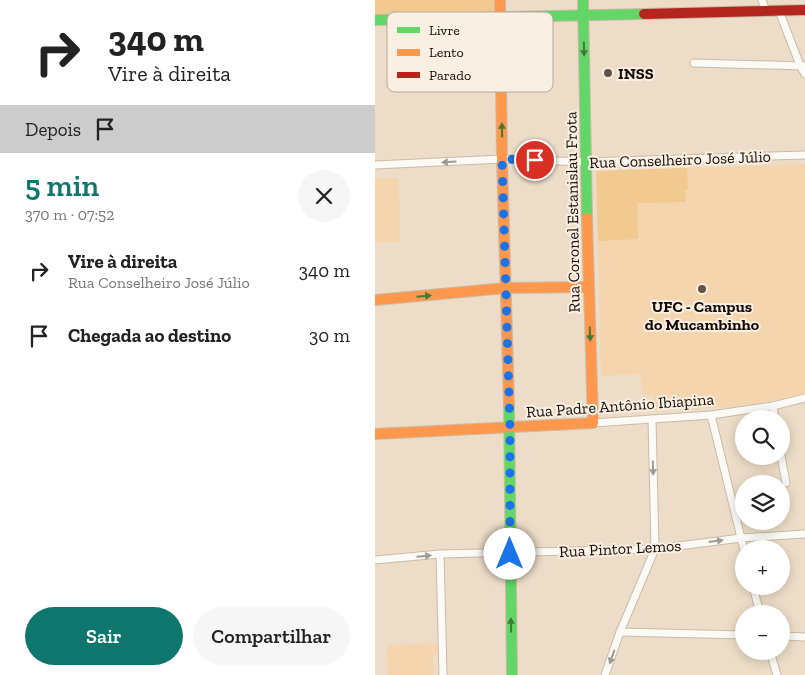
<!DOCTYPE html>
<html lang="pt">
<meta charset="utf-8">
<style>
:root{--surface:#fff;--page:#f6f6f6;--text:#222;--muted:#767676;--accent:#0f766e}
body{margin:0;font-family:"Zilla Slab",serif;background:var(--page);color:var(--text);height:100vh;display:flex;flex-direction:column;font-size:19px;white-space:nowrap}
*{box-sizing:border-box;margin:0}
p{font-size:16px;color:var(--muted)}
.icon{flex:none;width:28px;height:28px;fill:none;stroke:currentColor;stroke-width:2;stroke-linecap:round;stroke-linejoin:round}
.map{position:relative;flex:1;overflow:hidden}
.sheet{display:flex;flex-direction:column;background:var(--surface);width:375px}
.sheet>*{flex:none}
.guide{background:#fff;color:var(--text);overflow:hidden}
.controls{position:absolute;left:360px;top:410px;display:grid;gap:10px}
.controls a{display:grid;place-items:center;width:55px;height:55px;border-radius:50%;background:var(--surface);box-shadow:0 2px 12px #0003;font-size:25px}
.pin{position:absolute;display:grid;place-items:center;width:42px;height:42px;color:#fff;margin:-21px;border:2px solid #fff;border-radius:50%;box-shadow:0 1px 5px #0007}
.me{position:absolute;width:55px;margin:-28px;rotate:0deg;stroke-linejoin:round;filter:drop-shadow(0 0 4px #0008)}
.turn{display:flex;align-items:center;gap:18px;height:105px;padding:0 25px;font-size:22px}
.turn .icon{width:65px;height:65px;stroke-width:2.5}
.turn b{display:block;font-size:35px;line-height:42px}
.then{display:flex;align-items:center;height:48px;padding:0 25px;background:#0003;gap:10px;font-size:19px}
.round{display:grid;place-items:center;flex:none;width:52px;height:52px;border-radius:26px;background:var(--page)}
.head{display:flex;align-items:center;justify-content:space-between;height:85px;padding:0 25px}
h1{font-size:30px;font-weight:600;line-height:38px;color:var(--accent)}
.primary-button{display:flex;gap:10px;margin-top:auto;padding:10px 25px}
.primary-button a{flex:1;height:58px;border-radius:30px;background:var(--accent);color:#fff;font-size:20px;font-weight:600;line-height:58px;text-align:center}
.primary-button a+a{background:var(--page);color:var(--text)}
ul{padding:0;list-style:none}
li{display:flex;align-items:center;gap:15px;height:65px;padding:0 25px}
li div{flex:1}
li b{display:block;font-size:19px}
li em{font-style:normal}
main{display:flex;flex:1;min-height:0}
.map>svg:first-child{display:block}
.built{fill:#f5d5ae}
.green{fill:#f1c991}
.lines{fill:none;stroke-linecap:round;stroke-linejoin:round}
.street-casing{stroke:#cbbba5;stroke-width:9}
.fast-casing{stroke:#cbbba5;stroke-width:12}
.slow-casing{stroke:#cbbba5;stroke-width:12}
.jam-casing{stroke:#cbbba5;stroke-width:12}
.street{stroke:#fcfaf7;stroke-width:7}
.fast{stroke:#63d668;stroke-width:10}
.slow{stroke:#ff974d;stroke-width:10}
.jam{stroke:#b3261e;stroke-width:10}
.oneway{fill:#417a39}
.oneway2{fill:#a09a94}
.route{stroke:#1a73e8;stroke-width:9;stroke-dasharray:0 16.2}
.poi-dot{fill:#625346;stroke:#f9efe2;stroke-width:2}
.labels{text-anchor:middle;stroke-width:4;stroke-linejoin:round;paint-order:stroke}
.poi-label{font-size:16px;font-weight:bold;fill:#170900;stroke:#f9efe2;text-anchor:start}
.street-label{font-size:16px;fill:#170900;stroke:#f9efe2}
.key{fill:#f9efe2;stroke:#b5aa9e;stroke-width:1}
.key-label{font-size:14px;fill:#170900}
</style>
<main>
<section class="sheet">
<div class="guide">
<div class="turn"><svg class="icon" aria-label="right" viewBox="0 0 24 24"><path d="M7 20v-9h11M14 6l5 5-5 5"/></svg><div><b>340 m</b>Vire à direita</div></div>
<div class="then">Depois<svg class="icon" aria-label="arrive" viewBox="0 0 24 24"><path d="M6 21V4h12l-3 4 3 4H6"/></svg></div>
</div>
<div class="head"><div><h1>5 min</h1><p>370 m · 07:52</p></div><a class="round"><svg class="icon" aria-label="close" viewBox="0 0 24 24"><path d="M6 6l12 12M18 6L6 18"/></svg></a></div>
<ul>
<li><svg class="icon" aria-label="right" viewBox="0 0 24 24"><path d="M7 20v-9h11M14 6l5 5-5 5"/></svg><div><b>Vire à direita</b><p>Rua Conselheiro José Júlio</p></div><em>340 m</em></li>
<li><svg class="icon" aria-label="arrive" viewBox="0 0 24 24"><path d="M6 21V4h12l-3 4 3 4H6"/></svg><div><b>Chegada ao destino</b></div><em>30 m</em></li>
</ul>
<div class="primary-button"><a>Sair</a><a>Compartilhar</a></div>
</section>
<div class="map">
<svg width="430" height="675" viewBox="0 0 430 675">
<rect width="100%" height="100%" fill="#edddc8"/>
<g class="built">
<polygon points="430,164 430,396 354,407 279,410 278,395 267,395 266,374 226,376 221,171"/>
<polygon points="0,178 24,178 25,242 0,243"/>
<polygon points="67,643 67,654 58,655 59,675 13,675 12,645"/>
</g>
<g class="green">
<polygon points="0,0 121,0 122,11 0,15"/>
<polygon points="312,168 313,189 310,190 311,202 262,203 263,239 223,241 221,171"/>
</g>
<g class="lines">
<g class="street-casing">
<g id="street">
<polyline points="387,0 391,11"/>
<polyline points="404,11 425,65 430,74"/>
<polyline points="319,63 430,66"/>
<polyline points="0,165 127,159 210,162 430,155"/>
<polyline points="398,406 400,419"/>
<polyline points="336,415 369,550"/>
<polyline points="218,423 336,415 398,406 430,398"/>
<polyline points="406,456 411,483"/>
<polyline points="65,554 68,675"/>
<polyline points="0,560 65,554 280,549 366,538 430,534"/>
<polyline points="378,586 385,614"/>
<polyline points="245,632 369,635"/>
<polyline points="406,636 430,637"/>
<polyline points="395,651 402,675"/>
<polyline points="230,675 245,632 280,549 277,419"/>
</g>
</g>
<g class="fast-casing">
<g id="fast">
<polyline points="208,0 212,218"/>
<polyline points="0,20 269,14"/>
<polyline points="134,405 137,675"/>
</g>
</g>
<g class="slow-casing">
<g id="slow">
<polyline points="125,0 127,159 134,405"/>
<polyline points="0,300 131,288 213,287"/>
<polyline points="0,434 218,423 212,218"/>
</g>
</g>
<g class="jam-casing">
<polyline id="jam" points="269,14 430,10"/>
</g>
<use href="#street" class="street"/>
<use href="#fast" class="fast"/>
<use href="#slow" class="slow"/>
<use href="#jam" class="jam"/>
</g>
<defs><path id="oneway-solid" d="M-6-.8H1V-3.2L6.5 0L1 3.2V.8H-6Z" transform="scale(1.25)"/></defs>
<g class="oneway">
<use href="#oneway-solid" transform="translate(209 49) rotate(89)"/>
<use href="#oneway-solid" transform="translate(127 130) rotate(-91)"/>
<use href="#oneway-solid" transform="translate(49 296) rotate(-5)"/>
<use href="#oneway-solid" transform="translate(215 334) rotate(88)"/>
<use href="#oneway-solid" transform="translate(136 625) rotate(-91)"/>
</g>
<g class="oneway2">
<use href="#oneway-solid" transform="translate(74 162) rotate(177)"/>
<use href="#oneway-solid" transform="translate(278 468) rotate(88)"/>
<use href="#oneway-solid" transform="translate(341 541) rotate(-7)"/>
<use href="#oneway-solid" transform="translate(49 556) rotate(-5)"/>
<use href="#oneway-solid" transform="translate(237 657) rotate(109)"/>
</g>
<g class="lines">
<polyline class="route" points="135,554 135,428 127,159 160,160"/>
</g>
<g class="poi-dot">
<circle cx="233" cy="73" r="5"/>
<circle cx="327" cy="289" r="5"/>
</g>
<g class="labels">
<g class="poi-label">
<text x="243" y="79">INSS</text>
<text x="327" y="312" text-anchor="middle">UFC - Campus<tspan x="327" dy="18">do Mucambinho</tspan></text>
</g>
<g class="street-label">
<text transform="translate(305 159) rotate(-2)" y="6">Rua Conselheiro José Júlio</text>
<text transform="translate(197 212) rotate(-91)" y="6">Rua Coronel Estanislau Frota</text>
<text transform="translate(245 405) rotate(-4)" y="6">Rua Padre Antônio Ibiapina</text>
<text transform="translate(245 548) rotate(-3)" y="6">Rua Pintor Lemos</text>
</g>
</g>
<rect x="12" y="12" width="166" height="80" rx="8" class="key"/>
<rect x="22" y="27" width="23" height="6" fill="#63d668"/>
<rect x="22" y="49" width="23" height="7" fill="#ff974d"/>
<rect x="22" y="72" width="23" height="6" fill="#b3261e"/>
<g class="key-label">
<text x="54" y="35">Livre</text>
<text x="54" y="57">Lento</text>
<text x="54" y="80">Parado</text>
</g>
</svg>
<div class="controls">
<a><svg class="icon" aria-label="search" viewBox="0 0 24 24"><circle cx="10" cy="10" r="6"/><path d="M15 15l6 6"/></svg></a>
<a><svg class="icon" aria-label="layers" viewBox="0 0 24 24"><path d="M12 4l9 5-9 5-9-5zM3 14l9 5 9-5"/></svg></a>
<a>+</a>
<a>−</a>
</div>
<div class="pin" style="left:160px;top:160px;background:#d93025"><svg class="icon" aria-label="arrive" viewBox="0 0 24 24"><path d="M6 21V4h12l-3 4 3 4H6"/></svg></div>
<svg class="me" style="left:135px;top:554px" viewBox="-20 -20 40 40"><circle r="19" fill="#fff"/><path d="M0-13L10 11 0 6-10 11z" fill="#1a73e8"/></svg>
</div>
</main>
